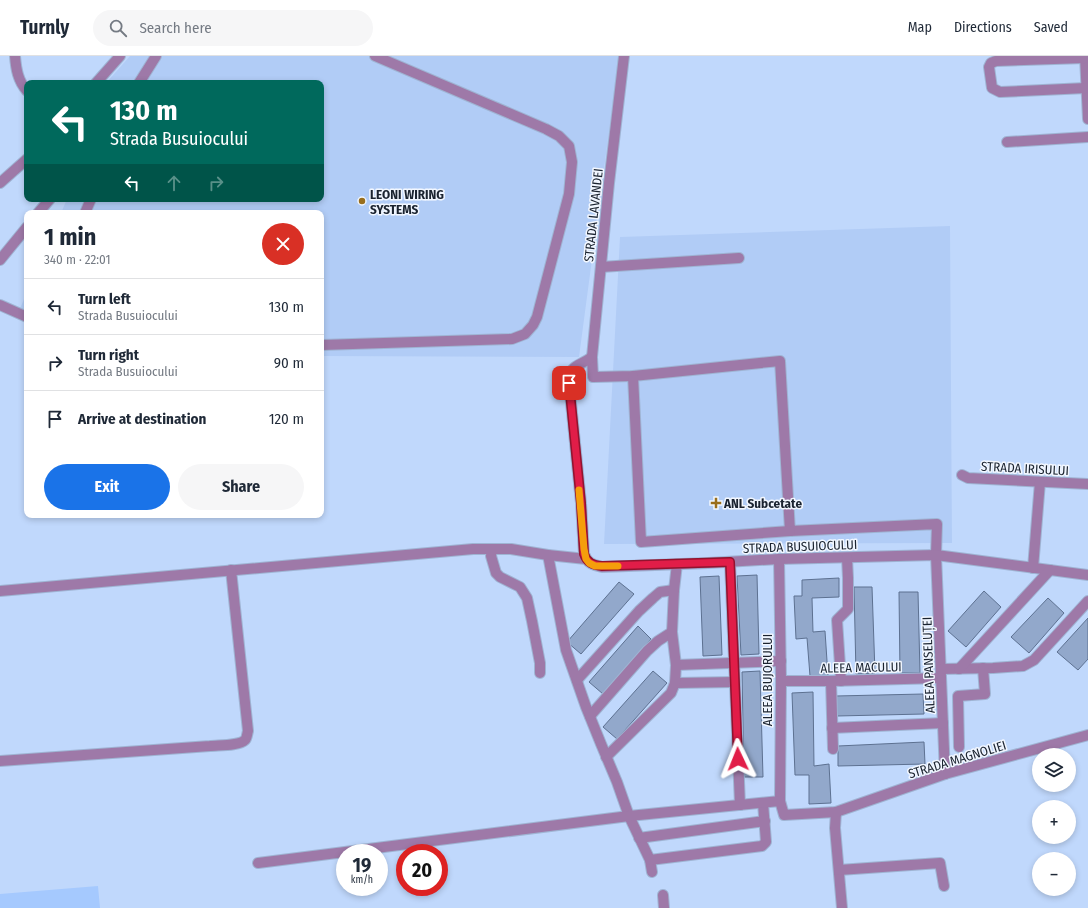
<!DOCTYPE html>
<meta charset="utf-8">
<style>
:root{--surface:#fff;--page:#f6f6f7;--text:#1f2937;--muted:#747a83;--line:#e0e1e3;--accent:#1a73e8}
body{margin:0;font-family:"Fira Sans Condensed",sans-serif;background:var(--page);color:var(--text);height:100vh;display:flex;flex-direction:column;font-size:15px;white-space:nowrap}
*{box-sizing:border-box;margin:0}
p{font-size:13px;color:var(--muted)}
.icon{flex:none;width:22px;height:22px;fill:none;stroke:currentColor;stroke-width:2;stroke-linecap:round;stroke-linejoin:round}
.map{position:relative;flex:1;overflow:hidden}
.side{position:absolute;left:24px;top:154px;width:300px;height:308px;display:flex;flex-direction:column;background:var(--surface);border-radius:8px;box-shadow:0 2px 6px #0003}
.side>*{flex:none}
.hud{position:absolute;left:24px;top:24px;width:300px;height:122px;border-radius:8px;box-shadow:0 2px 6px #0003;background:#00695c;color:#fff;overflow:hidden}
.buttons{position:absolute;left:1032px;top:692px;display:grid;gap:8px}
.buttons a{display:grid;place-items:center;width:44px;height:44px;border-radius:50%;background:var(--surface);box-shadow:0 2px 6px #0003;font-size:20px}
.speed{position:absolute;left:336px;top:788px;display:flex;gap:8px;font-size:20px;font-weight:700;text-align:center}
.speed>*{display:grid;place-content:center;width:52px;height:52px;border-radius:50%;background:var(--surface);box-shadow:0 2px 6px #0003;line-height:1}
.speed small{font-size:10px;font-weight:400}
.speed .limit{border:6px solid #d22;background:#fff;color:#111}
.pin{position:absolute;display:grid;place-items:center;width:34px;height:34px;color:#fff;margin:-17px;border-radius:8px;box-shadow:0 2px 6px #0006}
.me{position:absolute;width:44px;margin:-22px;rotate:358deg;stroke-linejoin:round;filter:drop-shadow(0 0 3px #0008)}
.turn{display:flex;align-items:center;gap:14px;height:84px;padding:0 20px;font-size:18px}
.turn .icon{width:52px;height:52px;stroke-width:2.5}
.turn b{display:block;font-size:28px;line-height:34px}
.lanes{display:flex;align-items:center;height:38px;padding:0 20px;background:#0003;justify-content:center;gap:20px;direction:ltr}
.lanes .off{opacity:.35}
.round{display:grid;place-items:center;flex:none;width:42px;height:42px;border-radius:21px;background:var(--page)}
.headline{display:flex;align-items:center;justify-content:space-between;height:68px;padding:0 20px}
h1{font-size:24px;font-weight:700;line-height:30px}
.action{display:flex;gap:8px;margin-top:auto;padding:8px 20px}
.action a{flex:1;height:46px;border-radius:24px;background:var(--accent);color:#fff;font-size:16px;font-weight:700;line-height:46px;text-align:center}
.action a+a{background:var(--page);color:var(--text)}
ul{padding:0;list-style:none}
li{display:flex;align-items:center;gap:12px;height:56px;padding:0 20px;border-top:1px solid var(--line)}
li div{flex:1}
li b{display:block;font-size:15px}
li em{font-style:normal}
header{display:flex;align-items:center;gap:24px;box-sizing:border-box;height:56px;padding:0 20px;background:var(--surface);border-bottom:1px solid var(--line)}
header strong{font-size:19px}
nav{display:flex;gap:22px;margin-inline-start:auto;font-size:14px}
.search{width:280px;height:36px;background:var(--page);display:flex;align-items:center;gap:10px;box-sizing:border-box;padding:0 14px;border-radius:22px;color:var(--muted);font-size:15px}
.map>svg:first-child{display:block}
.built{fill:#b1ccf6}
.green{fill:#a5c9fe}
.building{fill:#92a8cb;stroke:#5d7191}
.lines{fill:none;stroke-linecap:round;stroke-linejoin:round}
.minor-casing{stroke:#9fb4d3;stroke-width:12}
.minor{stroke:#9e79a8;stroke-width:10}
.route-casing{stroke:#92132f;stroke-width:10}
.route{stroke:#e11d48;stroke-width:7}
.slow{stroke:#f59e0b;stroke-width:7}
.poi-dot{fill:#996e1c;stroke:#f2f7ff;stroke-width:1.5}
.labels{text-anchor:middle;stroke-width:3;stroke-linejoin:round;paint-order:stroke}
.poi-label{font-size:13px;font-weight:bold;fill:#1a2330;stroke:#f2f7ff;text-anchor:start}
.street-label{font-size:13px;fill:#1a2330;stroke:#f2f7ff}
</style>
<header>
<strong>Turnly</strong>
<div class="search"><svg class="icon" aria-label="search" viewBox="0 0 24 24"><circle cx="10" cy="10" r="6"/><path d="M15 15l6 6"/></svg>Search here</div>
<nav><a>Map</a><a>Directions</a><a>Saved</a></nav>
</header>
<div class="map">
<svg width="1088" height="852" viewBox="0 0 1088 852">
<rect width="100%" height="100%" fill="#c0d8fc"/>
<g class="built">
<polygon points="130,0 619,0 579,301 321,300 321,157 61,157 67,143 321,143 321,27 106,27"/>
<polygon points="950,170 952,487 604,488 620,181"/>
<polygon points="27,236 27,266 16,262"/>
</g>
<polygon class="green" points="98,830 100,852 0,852 0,838"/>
<g class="building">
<polygon points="757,519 759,598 741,599 737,520"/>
<polygon points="719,520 722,599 703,600 700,521"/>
<polygon points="839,522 839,541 812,542 813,576 825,575 828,620 810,620 807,582 796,583 794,540 802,540 802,524"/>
<polygon points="619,526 634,538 581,598 567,586"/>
<polygon points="854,531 872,531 875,617 856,618"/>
<polygon points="984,535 1001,551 966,591 948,575"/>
<polygon points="899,536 918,536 920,617 900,617"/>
<polygon points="1048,542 1064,557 1029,597 1011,581"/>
<polygon points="1088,562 1088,603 1078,614 1057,596"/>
<polygon points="638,570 651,583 603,638 589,626"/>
<polygon points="653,615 667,627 617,683 603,671"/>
<polygon points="760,615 763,721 744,721 742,616"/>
<polygon points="813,636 814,710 829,708 831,747 809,748 809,719 795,719 792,637"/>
<polygon points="923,638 924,658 837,660 836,640"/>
<polygon points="924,686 925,708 838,710 838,690"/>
</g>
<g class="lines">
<g class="minor-casing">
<g id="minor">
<path d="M15,0C16,13 18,25 27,35"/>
<polyline points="624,0 609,127 592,301 593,321 633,320 780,305 790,475 937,468 936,499 945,718"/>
<polyline points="1085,0 1088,63"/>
<polyline points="1085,2 996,5 991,7 989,11 992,32 1000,36 1086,32"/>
<polyline points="96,27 120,0"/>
<polyline points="139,27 156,0"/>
<polyline points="1007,86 1088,81"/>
<polyline points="0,127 27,103"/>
<polyline points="38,157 50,143"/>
<polyline points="85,157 91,143"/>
<polyline points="0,204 27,171"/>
<polyline points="601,211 739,202"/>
<polyline points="0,249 27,261"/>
<polyline points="321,289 512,283 525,278 533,269 537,261 569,138 572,106 569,90 559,80 546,73 375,0"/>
<path d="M592,301C579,311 570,307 569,327L581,447L584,498C587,507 593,509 602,511L708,507L779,503L936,499L1088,519"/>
<polyline points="633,320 641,486 790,475"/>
<polyline points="962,419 968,422 1088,428"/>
<polyline points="492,493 491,500 496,517 500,521 520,531 527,542 532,565 540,607 540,617"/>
<polyline points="548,499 566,594 586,651 601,688 617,726 629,760 650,804 652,816"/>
<polyline points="779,503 781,625 780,745"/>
<polyline points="730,506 740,749"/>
<polyline points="1033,512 1040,426"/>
<polyline points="0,535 473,493 511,493 548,499 586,503"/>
<polyline points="676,609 781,605"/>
<polyline points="941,613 993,612 1023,610 1034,604 1088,545"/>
<polyline points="959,613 1050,514"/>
<polyline points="577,624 639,555 653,542 660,536 674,534"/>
<polyline points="781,625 831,625 941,622"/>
<polyline points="831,625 833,693"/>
<polyline points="841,625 837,564 848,553 848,522 847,502"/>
<polyline points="675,627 735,626"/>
<polyline points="590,660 647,595 658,585 672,576"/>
<polyline points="832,672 943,667"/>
<polyline points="959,691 958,640 985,638 983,612"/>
<polyline points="606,701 671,637 675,627 676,609 672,576 674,534 677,508"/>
<path d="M0,705L210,690C218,689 239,690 245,684C247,682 247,678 248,675L231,514"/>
<polyline points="836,756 835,772 842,852"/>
<polyline points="639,782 765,765"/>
<polyline points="650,804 762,790 766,786 763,747"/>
<polyline points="258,807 629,760 780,745 784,759 836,756 945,718 1088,679"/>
<polyline points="839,814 940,807 944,830"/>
<polyline points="663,839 664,852"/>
</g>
</g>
<use href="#minor" class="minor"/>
</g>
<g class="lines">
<g class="route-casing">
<path id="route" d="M569,327L581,447L584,498C587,507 593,509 602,510L730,506L738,703"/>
</g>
<use href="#route" class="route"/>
<polyline class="slow" points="579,434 584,493 586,503 589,507 595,510 618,510"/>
</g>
<g class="poi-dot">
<circle cx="362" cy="145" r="4"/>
<path d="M714 441h4v4h4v4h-4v4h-4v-4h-4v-4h4z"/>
</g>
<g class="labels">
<g class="poi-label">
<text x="370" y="143">LEONI WIRING<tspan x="370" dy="15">SYSTEMS</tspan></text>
<text x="724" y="452">ANL Subcetate</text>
</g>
<g class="street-label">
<text transform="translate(593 159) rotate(-84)" y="5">STRADA LAVANDEI</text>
<text transform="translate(1025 412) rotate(3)" y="5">STRADA IRISULUI</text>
<text transform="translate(800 490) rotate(-2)" y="5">STRADA BUSUIOCULUI</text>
<text transform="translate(928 609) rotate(-92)" y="5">ALEEA PANSELUȚEI</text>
<text transform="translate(861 611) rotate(-1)" y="5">ALEEA MACULUI</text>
<text transform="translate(767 624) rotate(-90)" y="5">ALEEA BUJORULUI</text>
<text transform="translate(957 703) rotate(-17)" y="5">STRADA MAGNOLIEI</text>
</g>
</g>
</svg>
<div class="buttons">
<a><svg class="icon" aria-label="layers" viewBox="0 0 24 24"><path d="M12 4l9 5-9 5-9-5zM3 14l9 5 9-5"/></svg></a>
<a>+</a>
<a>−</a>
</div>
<div class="speed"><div>19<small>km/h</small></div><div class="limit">20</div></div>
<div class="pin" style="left:569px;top:327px;background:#d93025"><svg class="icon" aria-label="arrive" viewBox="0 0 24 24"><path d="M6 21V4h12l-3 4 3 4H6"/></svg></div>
<svg class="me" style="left:738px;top:703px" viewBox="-20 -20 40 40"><path d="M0-17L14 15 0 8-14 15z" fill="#e11d48" stroke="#fff" stroke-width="4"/></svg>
<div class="hud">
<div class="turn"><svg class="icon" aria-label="left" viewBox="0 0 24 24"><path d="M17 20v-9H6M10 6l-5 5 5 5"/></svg><div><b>130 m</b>Strada Busuiocului</div></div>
<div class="lanes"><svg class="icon" aria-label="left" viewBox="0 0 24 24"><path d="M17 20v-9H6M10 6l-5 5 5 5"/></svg><svg class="icon off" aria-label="ahead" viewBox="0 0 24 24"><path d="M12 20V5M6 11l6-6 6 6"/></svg><svg class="icon off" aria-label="right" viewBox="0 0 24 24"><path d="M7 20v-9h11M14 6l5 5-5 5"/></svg></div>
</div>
<section class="side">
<div class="headline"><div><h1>1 min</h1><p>340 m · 22:01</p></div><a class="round" style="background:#d93025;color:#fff"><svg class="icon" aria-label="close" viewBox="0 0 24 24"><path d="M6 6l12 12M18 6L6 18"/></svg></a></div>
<ul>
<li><svg class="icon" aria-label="left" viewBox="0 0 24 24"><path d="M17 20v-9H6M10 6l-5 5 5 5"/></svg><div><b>Turn left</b><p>Strada Busuiocului</p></div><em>130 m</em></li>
<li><svg class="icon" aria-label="right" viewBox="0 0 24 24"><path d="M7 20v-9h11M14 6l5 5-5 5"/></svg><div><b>Turn right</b><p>Strada Busuiocului</p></div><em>90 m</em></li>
<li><svg class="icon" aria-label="arrive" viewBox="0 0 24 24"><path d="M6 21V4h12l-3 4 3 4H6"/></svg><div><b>Arrive at destination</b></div><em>120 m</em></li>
</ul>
<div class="action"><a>Exit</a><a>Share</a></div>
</section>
</div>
